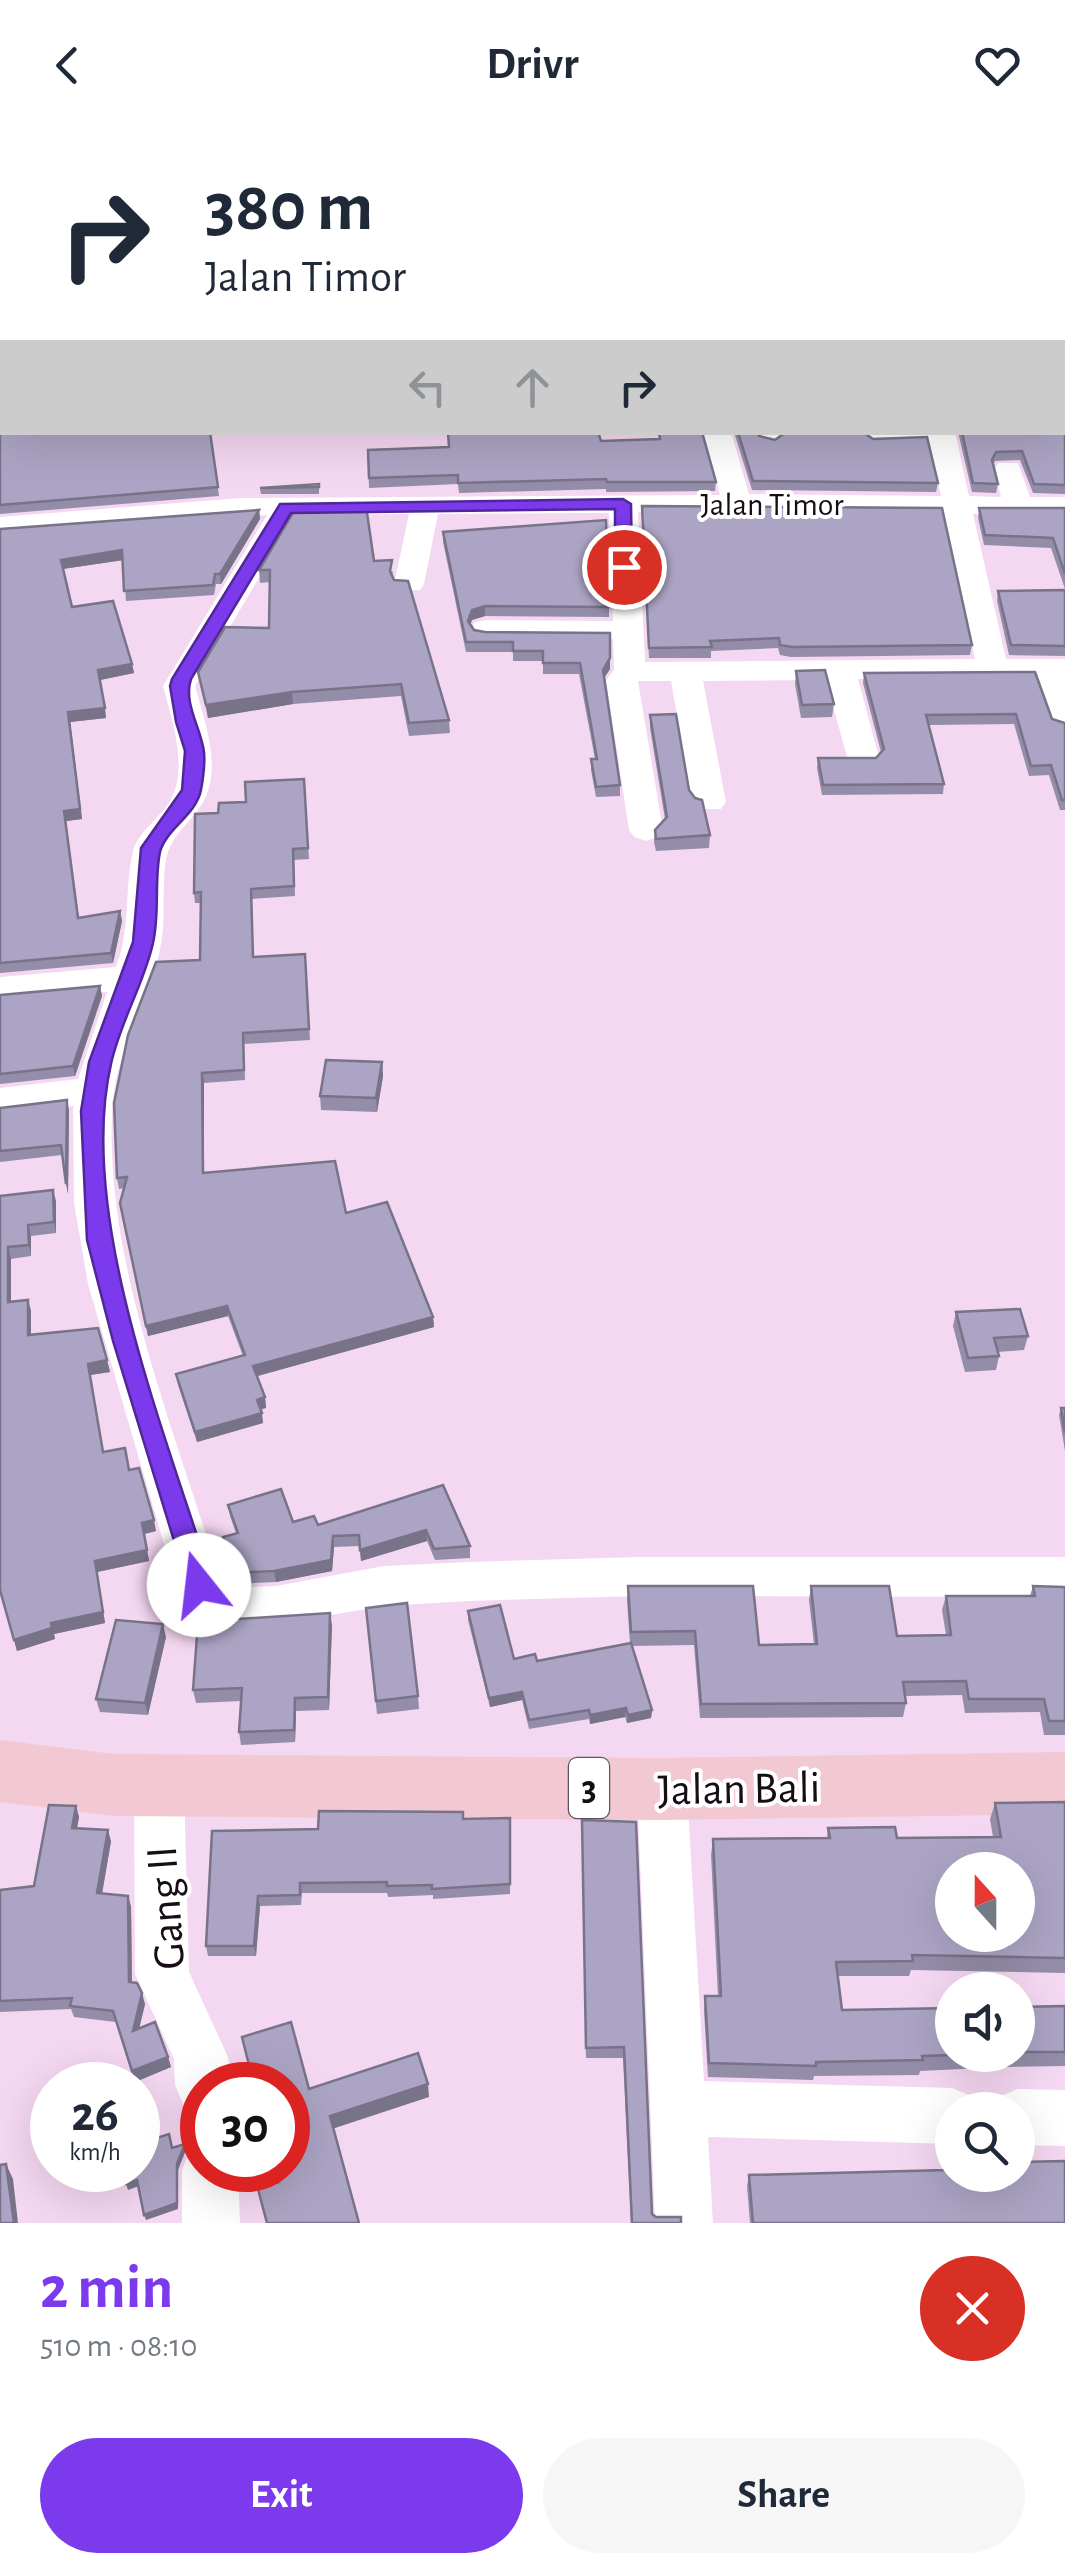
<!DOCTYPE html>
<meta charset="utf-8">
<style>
:root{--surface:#fff;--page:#f6f6f7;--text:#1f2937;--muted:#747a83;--accent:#7c3aed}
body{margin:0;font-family:"Alegreya Sans",sans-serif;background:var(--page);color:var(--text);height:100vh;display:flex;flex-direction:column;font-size:38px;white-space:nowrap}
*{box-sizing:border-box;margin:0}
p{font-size:32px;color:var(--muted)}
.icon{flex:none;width:55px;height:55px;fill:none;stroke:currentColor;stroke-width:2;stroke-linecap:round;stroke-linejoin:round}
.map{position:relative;height:2093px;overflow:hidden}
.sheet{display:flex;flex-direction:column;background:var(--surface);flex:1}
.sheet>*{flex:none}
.top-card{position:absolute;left:0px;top:0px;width:1065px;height:305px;box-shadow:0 10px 40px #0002;background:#fff;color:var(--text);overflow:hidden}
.needle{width:65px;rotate:339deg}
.fabs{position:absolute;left:935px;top:1722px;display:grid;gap:20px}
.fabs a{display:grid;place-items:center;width:100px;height:100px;border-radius:50%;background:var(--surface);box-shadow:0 10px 40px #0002;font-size:50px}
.speed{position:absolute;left:30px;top:1932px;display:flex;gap:20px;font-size:50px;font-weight:700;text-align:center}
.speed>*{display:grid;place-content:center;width:130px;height:130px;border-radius:50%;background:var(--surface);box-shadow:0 10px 40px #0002;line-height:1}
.speed small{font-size:25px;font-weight:400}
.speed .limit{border:15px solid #d22;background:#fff;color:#111}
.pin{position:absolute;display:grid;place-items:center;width:85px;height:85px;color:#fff;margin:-42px;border:5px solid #fff;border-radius:50%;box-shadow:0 2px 10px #0007}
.me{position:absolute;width:110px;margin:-55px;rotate:344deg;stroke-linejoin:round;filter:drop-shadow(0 0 8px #0008)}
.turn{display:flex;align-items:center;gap:35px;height:210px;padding:0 40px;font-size:45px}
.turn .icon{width:130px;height:130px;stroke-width:2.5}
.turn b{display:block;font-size:70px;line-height:85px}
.lanes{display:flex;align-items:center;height:95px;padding:0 40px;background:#0003;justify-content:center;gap:50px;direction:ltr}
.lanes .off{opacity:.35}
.round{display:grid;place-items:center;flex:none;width:105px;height:105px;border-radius:52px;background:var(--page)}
.summary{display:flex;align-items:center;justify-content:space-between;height:170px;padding:0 40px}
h1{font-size:60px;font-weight:700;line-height:75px;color:var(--accent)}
.action{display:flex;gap:20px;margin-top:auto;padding:20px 40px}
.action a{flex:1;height:115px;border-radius:60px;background:var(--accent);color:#fff;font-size:40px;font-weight:700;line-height:115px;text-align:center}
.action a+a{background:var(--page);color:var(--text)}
header{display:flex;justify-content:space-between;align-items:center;height:130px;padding:0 40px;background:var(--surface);font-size:45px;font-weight:700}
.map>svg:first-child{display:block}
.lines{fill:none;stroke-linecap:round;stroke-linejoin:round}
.minor{fill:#fff;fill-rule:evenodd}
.highway{fill:#f2c8d2;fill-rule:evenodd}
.wall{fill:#948da9}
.shaded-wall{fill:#787389}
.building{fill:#aca4c4;stroke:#787389;stroke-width:2.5;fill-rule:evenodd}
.route{fill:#7c3aed;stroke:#51269a;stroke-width:2.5}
.labels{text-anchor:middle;stroke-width:8;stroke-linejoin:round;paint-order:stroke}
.far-street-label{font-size:32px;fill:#160d16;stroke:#fff}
.shield{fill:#fff;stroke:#5c565c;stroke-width:2.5}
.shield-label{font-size:35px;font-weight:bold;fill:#160d16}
.near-street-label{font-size:45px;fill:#160d16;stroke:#fff}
</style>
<header><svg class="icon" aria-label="back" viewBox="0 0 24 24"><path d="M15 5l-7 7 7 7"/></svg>Drivr<svg class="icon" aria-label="heart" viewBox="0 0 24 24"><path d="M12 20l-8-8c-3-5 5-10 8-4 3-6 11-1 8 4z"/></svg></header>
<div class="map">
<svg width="1065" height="2093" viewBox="0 0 1065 2093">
<rect width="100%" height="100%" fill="#f4d7f1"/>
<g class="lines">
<g class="minor">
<rect x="1062" y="136" width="3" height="14"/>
<path d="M703,302H731L749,364L941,366L929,312L874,315L860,307L863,302H955L969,366L1001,367L994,339L998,333H1018L1030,367H1065V385L973,384L1006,529H1065V601L1054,598L1036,548L858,549L879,627L875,634H851L847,627L826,550L703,551L726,672L721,679H697L692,672L671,551H638L663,700L658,707L646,711L634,707L629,700L606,550L614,540L613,509L486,508L475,506L471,499L475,492L486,490L613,491L609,383L438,384L424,454L420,460H398L394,454L409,384L296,385L195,556C205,593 223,639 202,674C193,689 177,701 170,717C160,737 166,784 162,808C154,866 114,918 112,983C105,1133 176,1304 220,1448L229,1458L276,1456L384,1436L469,1432L639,1427H1065V1467L639,1466L469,1471L384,1476L254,1498C216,1499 193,1490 176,1455L88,1154L74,1073L73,976L0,986V958L78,949L107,862L0,871V847L116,837C131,799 124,760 133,721C138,702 160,688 170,671C189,637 172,591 163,556L267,385L0,405V387L241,368L720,365ZM638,382L944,384L975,529L645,532Z"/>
<polygon points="756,302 784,302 786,308 772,316 762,314"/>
<polygon points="159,1632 177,1639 184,1655 189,1842 228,1927 231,1955 202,1955 202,1982 183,1974 175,1955 174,1929 135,1844 134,1655 141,1639"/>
<polygon points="662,1636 680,1643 687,1659 704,1951 952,1958 972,1966 977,1980 952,1980 952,2014 708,2007 713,2093 655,2093 637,1659 644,1643"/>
<polygon points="1018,1959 1065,1960 1065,2016 1018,2015 1018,1980 993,1980 998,1967"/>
<polygon points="202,2015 202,2040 238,2040 240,2093 182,2093 182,2040 190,2020"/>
</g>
<polygon class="highway" points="0,1610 113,1624 662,1628 1065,1622 1065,1684 662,1690 113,1686 0,1672"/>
</g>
<g class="wall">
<polygon points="0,225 210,302 219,366 0,384"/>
<polygon points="1065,283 1065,364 1033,363 1020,330 995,331 993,335 998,354 996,363 972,362 958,302 1062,302"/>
<polygon points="658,302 702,302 716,352 715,361 606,362 606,359 459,363 458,354 369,358 368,320 659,309"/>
<polygon points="734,302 758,302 759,306 938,353 936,362 752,360"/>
<polygon points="319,354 319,364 261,364 260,358"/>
<polygon points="642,376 972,515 970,525 791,527 780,525 778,518 711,521 711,528 649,528"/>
<polygon points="979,378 1065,378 1065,459 1051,418 984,415 978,388"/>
<polygon points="259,380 260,389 221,454 216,454 214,465 126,471 123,430 63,439 72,477 132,534 134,543 100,550 106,588 70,592 82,689 66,691 79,788 120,781 122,791 113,833 0,843 0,399"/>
<polygon points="443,402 609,477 609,487 485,486 472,490 470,494 474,500 610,539 604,548 620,655 620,666 596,667 591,640 591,629 595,629 579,544 543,544 543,531 513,531 513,522 466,522 443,412"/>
<polygon points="374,431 393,442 392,445 449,590 450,603 409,606 401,566 293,574 208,588 198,542 269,498 270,452 260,453 259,440"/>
<polygon points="1065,460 1065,526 1009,525 997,471 998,461"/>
<polygon points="796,541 834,574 832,587 801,588 795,554"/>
<polygon points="864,543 1065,593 1065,680 1060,680 1049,645 1029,646 1014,594 929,595 944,654 943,664 822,665 817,638 818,628 876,628 881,622 863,553"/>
<polygon points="650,585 689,660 710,705 709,718 656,721 654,712 655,700 665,689 650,598"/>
<polygon points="304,649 309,729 294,730 295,766 252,769 253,827 305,824 310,910 244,914 245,950 204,953 204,1043 346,1083 433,1187 434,1197 257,1246 265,1267 266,1278 260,1279 263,1293 197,1312 178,1255 176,1244 243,1226 228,1186 148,1206 120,1073 124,1058 119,1059 117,1048 200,830 200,773 195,773 194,763 218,683"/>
<polygon points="100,856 102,866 75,946 0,954 0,865"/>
<polygon points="382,932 383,946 377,982 321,980 320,966"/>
<polygon points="0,978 69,980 68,1064 62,1025 0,1032"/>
<polygon points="0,1066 56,1071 56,1103 31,1106 31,1126 11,1129 11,1171 28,1170 31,1181 31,1205 107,1230 110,1242 90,1245 103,1322 129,1340 156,1401 144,1404 149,1431 97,1442 105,1493 54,1504 55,1509 17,1521 4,1471"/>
<polygon points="956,1182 1028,1206 1024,1220 997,1222 999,1226 996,1240 965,1242 953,1196"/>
<polygon points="1061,1278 1065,1278 1065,1321 1059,1285"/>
<polygon points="443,1355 470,1416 470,1428 435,1430 427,1411 361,1431 360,1416 334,1417 332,1441 276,1452 231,1454 223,1446 221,1435 230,1434 223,1407 236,1403 230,1386 228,1375 293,1392 318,1395"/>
<polygon points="628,1456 759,1515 814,1514 809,1470 811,1456 897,1506 946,1505 942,1480 946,1466 1030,1466 1033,1456 1065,1457 1065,1605 1044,1605 1040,1582 965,1583 962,1565 905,1566 906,1573 903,1587 700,1588 694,1515 632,1516 652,1580 651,1588 627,1593 625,1587 590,1594 589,1589 529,1599 522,1570 490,1577 468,1490 468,1481 514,1529 537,1531 630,1514 627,1470"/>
<polygon points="366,1478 418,1566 419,1579 377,1584"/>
<polygon points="332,1495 329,1580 296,1581 295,1612 241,1615 239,1602 241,1571 196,1573 193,1560"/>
<polygon points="166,1507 148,1585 100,1582 96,1569"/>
<polygon points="1065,1672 1065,1843 911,1840 909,1846 838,1846 842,1880 952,1925 1018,1925 1018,1877 1065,1876 1065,1936 1004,1937 920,1941 919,1945 814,1946 813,1950 708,1947 704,1881 705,1866 718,1866 711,1725 713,1709 827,1708 828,1698 897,1708 993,1707 990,1689 995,1673"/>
<polygon points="76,1676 79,1687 77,1698 111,1711 102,1764 128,1766 131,1777 132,1853 145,1874 139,1898 168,1927 171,1937 135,1952 116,1892 74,1887 71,1879 0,1882 0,1760 34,1756"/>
<polygon points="510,1688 510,1764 433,1769 433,1765 388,1767 387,1763 302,1763 301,1775 260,1776 256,1826 208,1826 206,1816 318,1699 463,1689"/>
<polygon points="636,1692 652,2084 656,2087 681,2093 631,2093 623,1928 586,1928 582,1701"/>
<polygon points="946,2034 1065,2093 750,2093 747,2056 749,2045 944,2040"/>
</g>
<g class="shaded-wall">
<polygon points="259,380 260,389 221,454 220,444"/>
<polygon points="122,420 124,430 62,439 61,430"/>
<polygon points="485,476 485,486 472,490 468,501 468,491 472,480"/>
<polygon points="610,528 610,539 602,551 603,540"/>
<polygon points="132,534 134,543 100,550 98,540"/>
<polygon points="292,562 293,574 208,588 206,575"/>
<polygon points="105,578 106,588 70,592 82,689 66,691 64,681 68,582"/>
<polygon points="120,781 122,791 113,833 111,823"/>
<polygon points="100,856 102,866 75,946 73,936"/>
<polygon points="382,932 383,946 377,982 376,968"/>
<polygon points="202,943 204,953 204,1054 203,1043"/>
<polygon points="67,970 69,980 68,1064 66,1054"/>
<polygon points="53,1060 56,1071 56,1103 54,1092"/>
<polygon points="28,1095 31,1106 31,1126 29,1115"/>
<polygon points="8,1117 11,1129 11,1183 8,1172"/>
<polygon points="28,1170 31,1181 31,1216 28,1205"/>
<polygon points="227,1176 228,1186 148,1206 146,1196"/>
<polygon points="433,1187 434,1197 254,1247 253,1236"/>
<polygon points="107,1230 110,1242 90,1245 88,1234"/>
<polygon points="265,1267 266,1278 258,1280 257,1270"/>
<polygon points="262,1283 263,1293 197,1312 195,1302"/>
<polygon points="154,1390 156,1401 144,1404 149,1431 97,1442 105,1493 54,1504 55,1509 17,1521 14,1510 51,1493 95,1431 142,1393"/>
<polygon points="426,1400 427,1411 361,1431 360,1420"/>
<polygon points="333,1406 334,1417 332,1441 276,1452 274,1441"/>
<polygon points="330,1483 332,1495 329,1580 328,1567"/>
<polygon points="163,1494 166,1507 148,1585 145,1573"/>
<polygon points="522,1562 522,1570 490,1577 489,1568"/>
<polygon points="295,1568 296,1581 295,1612 294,1600"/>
<polygon points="626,1578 625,1587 590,1594 590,1585"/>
<polygon points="652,1580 651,1588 627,1593 628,1585"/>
<polygon points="76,1676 79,1687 75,1710 72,1698"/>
<polygon points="108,1700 111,1711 100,1775 97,1763"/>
<polygon points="128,1766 131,1777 132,1863 129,1852"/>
<polygon points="258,1766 260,1776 256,1826 254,1816"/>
<polygon points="142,1863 145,1874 136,1912 133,1901"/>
<polygon points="168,1927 171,1937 135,1952 132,1941"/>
<polygon points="428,1954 429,1967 332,1999 330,1986"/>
<polygon points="185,2014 186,2020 178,2040 178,2079 146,2090 144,2085 177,2034"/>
<polygon points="6,2034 13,2049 18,2093 14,2093"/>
<polygon points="137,2050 139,2056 128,2060 126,2054"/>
</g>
<g class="building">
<polygon points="0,0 265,0 266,2 2,2 2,25 0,16"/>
<polygon points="2,34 2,89 0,80 0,35"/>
<polygon points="2,98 2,215 0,205 0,99"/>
<polygon points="2,224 2,302 210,302 218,357 0,375 0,225"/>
<polygon points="1062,283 1065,283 1065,355 1034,354 1022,321 996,322 992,330 998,354 973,353 962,302 1062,302"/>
<polygon points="448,302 598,302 601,311 660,309 659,302 702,302 716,352 607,352 606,349 458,353 458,345 369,348 368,320 449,317"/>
<polygon points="738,302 758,302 759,306 775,310 786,302 863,302 873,309 927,307 938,353 753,351"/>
<polygon points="319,354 319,357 260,358"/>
<polygon points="297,376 366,376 374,431 392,430 390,441 394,450 408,451 449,590 409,593 401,554 292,562 206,575 198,542 225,497 269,498 270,440 259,440"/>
<polygon points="642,376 942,378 972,515 792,517 780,515 779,508 710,511 712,517 649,518"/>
<polygon points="979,378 1065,378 1065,444 1053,408 985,405"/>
<polygon points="259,380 220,444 215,444 213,455 124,461 122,420 61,430 72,477 113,471 132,534 98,540 105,578 68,582 80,679 64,681 78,788 120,781 111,823 0,833 0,399"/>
<polygon points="606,390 609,477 485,476 472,480 468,491 474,500 485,502 610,503 610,528 603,540 620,655 596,657 591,629 597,629 580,533 543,533 543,521 513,521 513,512 466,512 443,402"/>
<polygon points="1065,460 1065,516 1011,515 998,461"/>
<polygon points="825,540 834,574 802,575 796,541"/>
<polygon points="1035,542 1052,589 1065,593 1065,670 1062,670 1051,635 1031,636 1016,584 926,585 944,654 823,655 818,628 876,628 884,619 864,543"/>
<polygon points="676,584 689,660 695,668 702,670 710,705 656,709 655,700 667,687 650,585"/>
<polygon points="304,649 308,718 293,719 294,756 251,759 253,827 305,824 309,899 243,903 244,940 202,943 203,1043 335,1031 346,1083 387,1072 433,1187 253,1236 265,1267 257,1270 262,1283 195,1302 176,1244 245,1225 227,1176 146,1196 120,1073 127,1047 117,1048 114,973 128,905 156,832 200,830 201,762 194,763 195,684 218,683 219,673 246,672 245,652"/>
<polygon points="100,856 73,936 0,944 0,865"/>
<polygon points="326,930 382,932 376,968 320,966"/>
<polygon points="67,970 66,1054 61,1015 0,1021 0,978"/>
<polygon points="53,1060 54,1092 28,1095 29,1115 8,1117 8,1172 28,1170 28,1205 98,1198 107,1230 88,1234 103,1322 125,1318 129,1340 139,1338 154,1390 142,1393 147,1420 95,1431 103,1482 51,1493 52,1498 14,1510 0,1460 0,1066"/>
<polygon points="1020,1179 1028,1206 994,1208 999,1226 968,1228 956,1182"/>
<polygon points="1061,1278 1065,1278 1065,1303"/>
<polygon points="443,1355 470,1416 434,1419 426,1400 360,1420 359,1405 333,1406 331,1430 274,1441 229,1443 221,1435 232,1433 223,1407 238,1403 228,1375 281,1359 293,1392 314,1386 318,1395"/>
<polygon points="628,1456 753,1456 759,1515 817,1514 811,1456 889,1456 897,1506 951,1505 946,1466 1035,1466 1033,1456 1065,1457 1065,1591 1049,1591 1044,1569 969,1569 966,1551 903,1552 906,1573 701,1574 695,1501 631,1502"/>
<polygon points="407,1473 418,1566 376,1571 366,1478"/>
<polygon points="500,1475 514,1529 535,1524 537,1531 631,1513 652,1580 628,1585 626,1578 590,1585 589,1580 529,1590 522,1562 489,1568 468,1481"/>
<polygon points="199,1478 238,1489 330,1483 328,1567 295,1568 294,1600 239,1602 242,1558 193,1560"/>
<polygon points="116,1490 163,1494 145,1573 96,1569"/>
<path d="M1065,1672V1828L912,1825L913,1831L836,1832L842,1880L952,1878L953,1925L922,1926L923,1930L816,1932V1936L709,1933L705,1866H721L713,1709L830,1708L828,1698L895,1697L897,1708L1001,1707L995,1673ZM952,1740H1018V1805H952Z"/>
<polygon points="49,1675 76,1676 72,1698 108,1700 97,1763 128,1766 129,1852 137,1853 142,1863 133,1901 155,1892 168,1927 132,1941 113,1881 70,1876 72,1868 0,1871 0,1760 34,1756"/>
<polygon points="319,1681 463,1682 463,1689 510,1688 510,1754 432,1759 432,1755 387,1756 387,1752 300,1753 300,1765 258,1766 254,1816 206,1816 212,1701 318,1699"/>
<polygon points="582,1690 636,1692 652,2084 656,2087 681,2087 681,2093 632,2093 624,1917 586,1918"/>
<polygon points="1065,1876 1065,1922 1018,1922 1018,1877"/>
<polygon points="291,1892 309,1959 418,1923 428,1954 330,1986 359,2093 267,2093 258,2059 279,2052 276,2040 288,2040 288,1955 254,1955 242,1907"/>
<polygon points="169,2004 172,2018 185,2014 177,2034 177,2073 144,2085 137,2050 126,2054 123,2040 138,2040 138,2014"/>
<polygon points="1065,2031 1065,2093 753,2093 749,2045 947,2040 946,2034 952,2034 952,2045 1018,2045 1018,2032"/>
<polygon points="6,2034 14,2093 0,2093 0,2035"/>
</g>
<path class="route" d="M623,369L631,374L632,437L624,442L615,437V379L291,383L191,549C183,573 201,598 204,622C205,633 203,649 201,660C196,685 166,699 160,722C154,751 160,783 153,813C144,854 120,892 111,934C76,1086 167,1307 213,1455L209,1463L199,1466L190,1463L113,1211L87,1110L81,981L89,932L133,812L141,718L182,660L185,621L176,592L170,556L172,549L280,374Z"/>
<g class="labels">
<g class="far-street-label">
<text x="772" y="385">Jalan Timor</text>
</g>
<rect class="shield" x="569" y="1628" width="40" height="60" rx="8"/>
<g class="shield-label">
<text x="589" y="1670">3</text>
</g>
<g class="near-street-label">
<text transform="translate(739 1657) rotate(-1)" y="16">Jalan Bali</text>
<text transform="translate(164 1778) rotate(-94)" y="16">Gang II</text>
</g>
</g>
</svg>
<div class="fabs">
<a><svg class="needle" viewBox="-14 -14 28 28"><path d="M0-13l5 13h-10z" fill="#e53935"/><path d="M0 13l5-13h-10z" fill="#747a83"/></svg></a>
<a><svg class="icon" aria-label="sound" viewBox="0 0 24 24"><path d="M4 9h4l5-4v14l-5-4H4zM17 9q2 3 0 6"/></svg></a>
<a><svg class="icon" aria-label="search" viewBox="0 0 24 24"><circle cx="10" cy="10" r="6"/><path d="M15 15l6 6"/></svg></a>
</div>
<div class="speed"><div>26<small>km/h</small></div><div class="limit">30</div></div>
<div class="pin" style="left:624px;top:437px;background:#d93025"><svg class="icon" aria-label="arrive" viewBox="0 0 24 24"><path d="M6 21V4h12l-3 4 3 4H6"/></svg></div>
<svg class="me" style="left:199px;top:1455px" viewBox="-20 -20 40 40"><circle r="19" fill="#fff"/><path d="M0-13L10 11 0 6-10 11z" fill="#7c3aed"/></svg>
<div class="top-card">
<div class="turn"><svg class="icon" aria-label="right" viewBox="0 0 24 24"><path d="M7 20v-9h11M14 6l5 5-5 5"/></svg><div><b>380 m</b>Jalan Timor</div></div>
<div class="lanes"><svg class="icon off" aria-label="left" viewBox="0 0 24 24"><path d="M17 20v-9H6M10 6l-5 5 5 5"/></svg><svg class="icon off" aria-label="ahead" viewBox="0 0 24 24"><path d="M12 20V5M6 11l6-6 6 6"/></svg><svg class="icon" aria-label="right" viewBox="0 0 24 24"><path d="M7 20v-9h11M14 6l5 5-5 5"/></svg></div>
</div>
</div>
<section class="sheet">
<div class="summary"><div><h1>2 min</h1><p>510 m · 08:10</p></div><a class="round" style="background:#d93025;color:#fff"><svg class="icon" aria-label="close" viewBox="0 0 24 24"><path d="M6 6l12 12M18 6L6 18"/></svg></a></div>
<div class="action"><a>Exit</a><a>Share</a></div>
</section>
